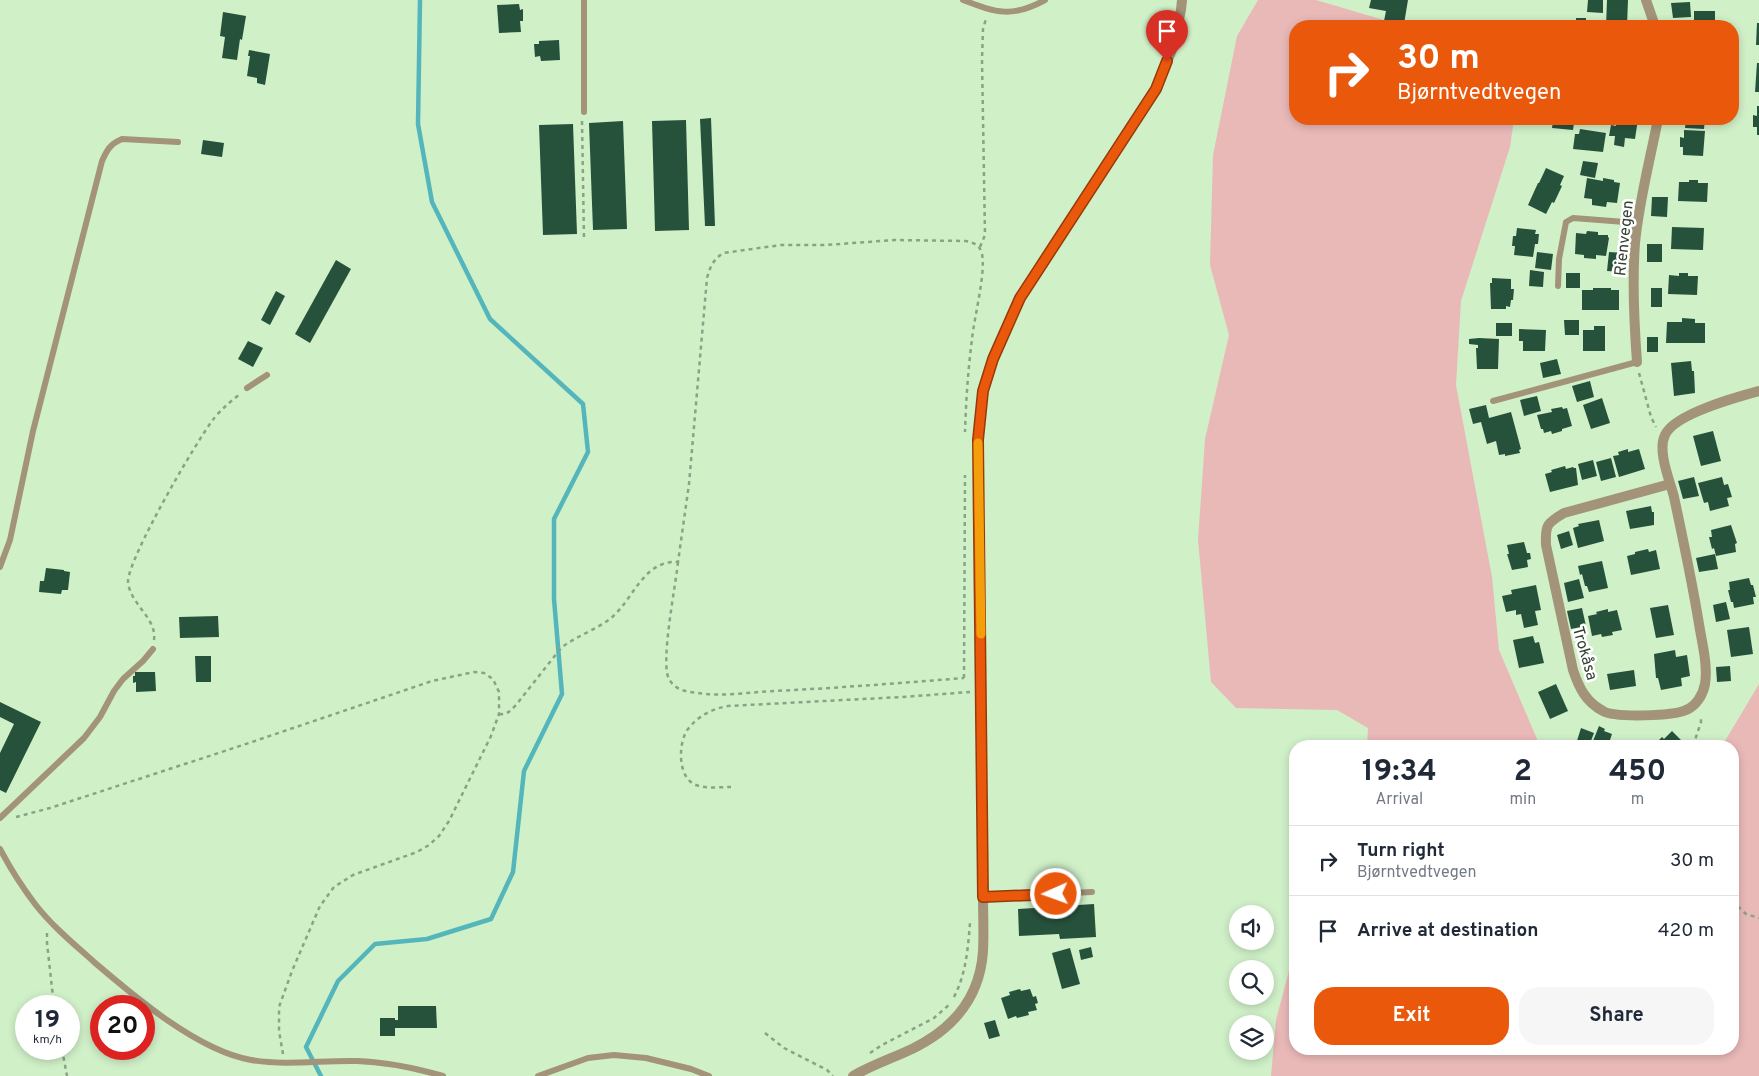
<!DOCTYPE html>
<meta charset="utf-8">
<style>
:root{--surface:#fff;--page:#f6f6f7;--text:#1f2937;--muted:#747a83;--line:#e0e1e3;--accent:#ea580c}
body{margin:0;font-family:Overpass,sans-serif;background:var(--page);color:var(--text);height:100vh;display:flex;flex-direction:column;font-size:19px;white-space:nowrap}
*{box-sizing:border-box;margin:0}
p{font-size:16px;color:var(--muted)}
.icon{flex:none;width:28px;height:28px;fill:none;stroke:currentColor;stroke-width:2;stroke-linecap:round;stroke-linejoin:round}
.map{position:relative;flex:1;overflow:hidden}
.drawer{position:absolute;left:1289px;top:740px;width:450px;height:315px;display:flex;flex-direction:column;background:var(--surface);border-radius:20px;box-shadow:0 2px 8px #0003}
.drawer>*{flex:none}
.top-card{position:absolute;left:1289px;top:20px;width:450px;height:105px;border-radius:20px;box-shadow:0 2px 8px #0003;background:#ea580c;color:#fff;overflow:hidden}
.buttons{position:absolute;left:1229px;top:905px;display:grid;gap:10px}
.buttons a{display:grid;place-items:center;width:45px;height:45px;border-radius:50%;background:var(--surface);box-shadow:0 2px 8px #0003;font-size:25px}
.speed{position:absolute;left:15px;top:995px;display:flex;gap:10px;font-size:25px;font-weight:700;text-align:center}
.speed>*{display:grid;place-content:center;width:65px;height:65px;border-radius:50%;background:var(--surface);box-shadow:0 2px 8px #0003;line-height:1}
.speed small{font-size:12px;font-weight:400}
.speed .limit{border:8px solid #d22;background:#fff;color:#111}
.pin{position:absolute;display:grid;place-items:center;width:42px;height:42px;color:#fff;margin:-51px -21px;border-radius:50% 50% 50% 0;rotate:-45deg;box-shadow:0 0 5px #0007}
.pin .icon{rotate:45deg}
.me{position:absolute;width:55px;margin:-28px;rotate:268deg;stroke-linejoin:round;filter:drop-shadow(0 0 4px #0008)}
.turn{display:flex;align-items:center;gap:18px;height:105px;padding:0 25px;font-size:22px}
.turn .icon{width:65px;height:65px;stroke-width:2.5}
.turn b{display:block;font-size:35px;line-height:42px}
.eta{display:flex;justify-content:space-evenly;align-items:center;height:85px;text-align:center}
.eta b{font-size:30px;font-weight:700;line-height:35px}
.button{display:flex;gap:10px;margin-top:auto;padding:10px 25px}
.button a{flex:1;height:58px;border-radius:20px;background:var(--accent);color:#fff;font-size:20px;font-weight:700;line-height:58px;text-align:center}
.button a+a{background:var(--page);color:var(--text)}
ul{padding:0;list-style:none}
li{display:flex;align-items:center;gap:15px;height:70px;padding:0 25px;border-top:1px solid var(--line)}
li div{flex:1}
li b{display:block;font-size:19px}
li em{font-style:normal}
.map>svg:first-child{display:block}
.green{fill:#e9b9b8}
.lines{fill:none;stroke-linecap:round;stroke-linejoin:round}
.stream{stroke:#54b6bb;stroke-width:4.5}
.building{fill:#26523c}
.path{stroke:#8aa285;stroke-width:2.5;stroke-dasharray:4 4;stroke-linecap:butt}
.service{stroke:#a39379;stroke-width:6}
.minor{stroke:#a39379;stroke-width:10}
.route-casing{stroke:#983908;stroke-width:12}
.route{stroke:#ea580c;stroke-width:9}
.slow{stroke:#f59e0b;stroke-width:9}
.labels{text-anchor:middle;stroke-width:5;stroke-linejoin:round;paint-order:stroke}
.street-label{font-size:16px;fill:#334030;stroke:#fff}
</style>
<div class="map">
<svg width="1759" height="1076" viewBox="0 0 1759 1076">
<rect width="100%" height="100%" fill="#d0f0c8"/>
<g class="green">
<polygon points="1258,0 1316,0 1404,26 1295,26 1295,119 1514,119 1510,147 1461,301 1456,385 1492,577 1499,650 1540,746 1367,746 1368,728 1337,710 1236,708 1211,682 1198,540 1205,439 1229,335 1210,265 1213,155 1237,36"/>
<polygon points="1759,684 1759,1076 1271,1076 1276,1020 1295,948 1295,1049 1732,1049 1732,746 1722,746"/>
</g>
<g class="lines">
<polyline class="stream" points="321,1076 306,1047 338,981 375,944 427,939 491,919 513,872 524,771 562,694 554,599 554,519 588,452 583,404 490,319 432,202 418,124 420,0"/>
</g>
<g class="building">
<polygon points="1371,0 1408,0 1404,24 1384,21 1386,11 1369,8"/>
<polygon points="1588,0 1603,0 1603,13 1587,12"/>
<polygon points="1607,0 1628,0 1627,26 1606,26"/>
<polygon points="1690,2 1691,17 1673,18 1671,3"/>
<polygon points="519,4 520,10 523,9 523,21 520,21 521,32 499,33 497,5"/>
<rect x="1694" y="11" width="21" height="15"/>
<polygon points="223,12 246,16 242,40 240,39 237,60 222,58 225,37 220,36"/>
<polygon points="1576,18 1586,18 1586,21 1591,21 1591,26 1564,26 1564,20 1576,21"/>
<polygon points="1757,23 1759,23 1759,45 1756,45"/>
<polygon points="559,40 560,60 541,61 540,56 535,57 534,44 539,44 539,41"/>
<polygon points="249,50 270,54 265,85 257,83 257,78 247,76 250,56 248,56"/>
<polygon points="1757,63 1759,63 1759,92 1755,92"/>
<polygon points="1757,106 1759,106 1759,135 1757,135 1757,127 1753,127 1753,115 1757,116"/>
<polygon points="711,118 715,226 705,226 700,119"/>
<polygon points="1548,119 1579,119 1578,124 1574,123 1573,130 1552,128 1553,121"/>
<polygon points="1617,119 1638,119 1635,139 1625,138 1624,147 1614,145 1615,136 1609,136 1611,125 1616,126"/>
<polygon points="1686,119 1705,119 1704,129 1685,128"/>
<polygon points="686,120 689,230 655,231 652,121"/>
<polygon points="623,121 627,229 593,230 589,123"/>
<polygon points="573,124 577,234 543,235 539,125"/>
<polygon points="1580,129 1606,133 1603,152 1573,149 1575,134 1579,134"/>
<polygon points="1684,130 1705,131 1703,156 1683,155 1683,147 1680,147 1680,137 1684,138"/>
<polygon points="203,140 224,143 222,157 201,154"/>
<polygon points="1583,161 1598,163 1595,178 1580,175"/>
<polygon points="1546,168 1564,176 1560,185 1562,186 1554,203 1552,202 1546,214 1528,205 1538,183 1539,183"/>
<polygon points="1587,178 1603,181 1603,178 1614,180 1614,182 1620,183 1617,203 1607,202 1606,207 1592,205 1592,199 1584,198"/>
<polygon points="1689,180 1698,180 1698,183 1708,183 1707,202 1678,201 1679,182 1689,182"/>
<polygon points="1652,197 1668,197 1667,217 1651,216"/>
<polygon points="1672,227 1704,228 1703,250 1671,249"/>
<polygon points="1517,228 1536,230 1535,234 1539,234 1538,244 1535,244 1533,257 1514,255 1515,246 1512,246 1513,236 1516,236"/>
<polygon points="1587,231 1598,232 1598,235 1608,235 1608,237 1609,238 1606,256 1596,255 1596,259 1584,258 1584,255 1575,254 1576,233 1586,234"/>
<rect x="1647" y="244" width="15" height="18"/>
<polygon points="1537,252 1553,254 1551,270 1535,268"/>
<polygon points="1609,252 1624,253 1622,272 1607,271"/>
<polygon points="336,260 351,269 310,343 295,334"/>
<polygon points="1530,270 1544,272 1543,287 1529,286"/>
<rect x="1566" y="273" width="14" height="15"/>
<polygon points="1679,273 1688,273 1688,276 1698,276 1697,295 1668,294 1669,275 1679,276"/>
<polygon points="1492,278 1511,279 1511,289 1514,289 1513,300 1511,300 1510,307 1506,306 1506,309 1491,309 1490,283 1492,283"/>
<polygon points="1593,288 1611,288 1611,290 1619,290 1619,310 1582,310 1582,290 1593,290"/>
<rect x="1651" y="288" width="11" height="19"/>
<polygon points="276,291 285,296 270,325 261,320"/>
<polygon points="1682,318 1695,319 1695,323 1705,323 1705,343 1666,343 1667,322 1682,322"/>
<polygon points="1564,320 1579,320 1579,335 1565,335"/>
<rect x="1496" y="323" width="16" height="13"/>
<polygon points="1594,326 1605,326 1605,351 1583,351 1583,330 1594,330"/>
<polygon points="1519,329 1546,330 1545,351 1523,351 1523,341 1519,341"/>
<rect x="1647" y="337" width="11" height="15"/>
<polygon points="1479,338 1499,339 1498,369 1477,369 1476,348 1478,348 1478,345 1469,344 1469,339"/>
<polygon points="248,341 263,348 253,367 238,359"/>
<polygon points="1557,359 1561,374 1543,378 1540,363"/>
<polygon points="1691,361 1692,371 1694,371 1695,393 1674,396 1671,363"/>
<polygon points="1590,381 1594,397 1577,402 1572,386"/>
<polygon points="1537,396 1541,411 1524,416 1520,400"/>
<polygon points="1602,398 1610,423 1591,429 1583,405"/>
<polygon points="1486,405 1489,418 1511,412 1521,449 1519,450 1520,453 1505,456 1505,454 1499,455 1496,441 1487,444 1481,422 1473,424 1469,409"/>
<polygon points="1562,407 1563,409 1567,408 1572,426 1562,429 1562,431 1552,434 1551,431 1544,433 1543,429 1541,429 1537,415 1552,412 1551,409"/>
<polygon points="1713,431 1721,461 1701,466 1693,436"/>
<polygon points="1628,449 1628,452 1639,449 1645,469 1619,477 1613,456 1619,455 1618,452"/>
<polygon points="1611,458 1616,477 1601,481 1596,462"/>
<polygon points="1593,460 1597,476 1582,480 1578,464"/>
<polygon points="1565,466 1566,469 1573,467 1574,468 1576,468 1578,485 1550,492 1545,474 1552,472 1551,470"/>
<polygon points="1694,477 1699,496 1683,499 1678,481"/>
<polygon points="1722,477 1724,485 1728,484 1732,497 1727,498 1729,506 1710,511 1708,502 1704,503 1698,483"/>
<polygon points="1651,506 1652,512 1654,512 1654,525 1630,529 1626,511"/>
<polygon points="1599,520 1604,541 1578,548 1573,528 1579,526 1578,524"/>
<polygon points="1731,525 1737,543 1735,544 1736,552 1716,556 1714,548 1712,549 1709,537 1712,537 1711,530"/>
<polygon points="1569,531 1573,545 1561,549 1557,535"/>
<polygon points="1524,542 1527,553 1530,553 1531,559 1527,560 1528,567 1512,570 1507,554 1509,554 1507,545"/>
<polygon points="1648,549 1649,552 1656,550 1660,569 1631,575 1627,556 1635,554 1635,552"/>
<polygon points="1715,554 1718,569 1699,572 1696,558"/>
<polygon points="1602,561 1608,588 1589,592 1587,586 1585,586 1582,574 1580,575 1578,566"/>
<polygon points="46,568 64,570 64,571 70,572 68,590 62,590 61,594 39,592 40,581 44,581"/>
<polygon points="1749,578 1751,585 1753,585 1756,597 1753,597 1754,604 1734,608 1733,602 1731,602 1728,590 1730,590 1729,582"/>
<polygon points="1579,579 1584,598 1568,602 1564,583"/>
<polygon points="1536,585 1541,610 1535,611 1538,625 1524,628 1521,614 1516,615 1516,610 1506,612 1502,596 1512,594 1511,590"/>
<polygon points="1726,602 1730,619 1716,622 1713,605"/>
<polygon points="1668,605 1674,635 1656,638 1650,608"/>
<polygon points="1582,608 1586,626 1571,629 1567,611"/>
<polygon points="1608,609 1608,612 1617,610 1622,630 1612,632 1613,635 1602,637 1601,634 1592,636 1588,616 1597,614 1596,612"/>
<polygon points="218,616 219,637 180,638 179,617"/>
<polygon points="1749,627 1753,654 1731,657 1727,630"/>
<polygon points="1533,636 1535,643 1539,642 1544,663 1519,668 1513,640"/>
<polygon points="1675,650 1676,657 1687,655 1690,676 1681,678 1682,686 1661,690 1658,678 1656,678 1654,654"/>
<polygon points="195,656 211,656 211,682 196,682"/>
<polygon points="1730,666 1731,681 1717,682 1716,667"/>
<polygon points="1634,670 1636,686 1610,690 1607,674"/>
<polygon points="135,672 155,672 156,691 136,692 136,682 133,683 133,676 135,676"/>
<polygon points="1556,684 1568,711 1550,719 1538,692"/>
<polygon points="0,702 41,722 6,793 0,790 0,753 14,724 0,717"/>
<polygon points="1599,726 1605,729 1604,731 1612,734 1608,746 1591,746"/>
<polygon points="1581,728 1594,733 1589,746 1576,744"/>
<polygon points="1672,731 1683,742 1678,746 1657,746 1659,744 1657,742 1662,737 1664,739"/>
<polygon points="1067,903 1078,903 1078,905 1094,904 1096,937 1060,939 1059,934 1019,936 1018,909 1067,906"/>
<polygon points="1091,947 1093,957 1081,960 1079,950"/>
<polygon points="1070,948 1080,984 1062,989 1052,953"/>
<polygon points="1020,989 1021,991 1030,989 1033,997 1036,996 1038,1003 1035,1004 1037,1010 1028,1012 1029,1015 1017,1018 1016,1016 1008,1019 1001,998 1010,995 1009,992"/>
<polygon points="398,1006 436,1006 437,1028 395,1028 395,1036 380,1036 380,1018 395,1018 395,1020 398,1020"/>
<polygon points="995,1020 1000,1036 989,1039 984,1023"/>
</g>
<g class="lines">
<g class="path">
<polyline points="582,121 584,239"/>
<polyline points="980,247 985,235 982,60 983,29 986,19"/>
<polyline points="1639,373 1651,417 1656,427"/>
<path d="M678,562C676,584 660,663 669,679C675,690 687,692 698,693C720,697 752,692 774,691C838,688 901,683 964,678"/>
<path d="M154,640C157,618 130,604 128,582C127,560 198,438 215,417C223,408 231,401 240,394"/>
<polyline points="964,678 965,475"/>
<path d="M499,714C507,715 510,711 516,705L561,648C576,636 596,630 611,618C634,599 643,560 678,562L689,484L707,278C710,267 713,260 723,253L781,245H825L895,240L966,241C974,243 980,245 982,254C986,273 974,318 972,339C968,370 966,401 965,432"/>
<polyline points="1693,746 1701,722 1701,716"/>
<path d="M731,787C720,787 706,789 696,785C677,778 678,742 688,729C699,715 712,709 728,706L902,697L970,692"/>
<polyline points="16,817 50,808 243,745 432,681 474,672 484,673 493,679 499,692 499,714 491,736 449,821 439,836 429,845 417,852 353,875 334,887 320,906 292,971 279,1007 279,1031 283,1054"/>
<polyline points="1732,901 1746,914 1759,918"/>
<polyline points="47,933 47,943 54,1006"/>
<path d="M954,997C966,974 968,948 970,923"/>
<polyline points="765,1033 784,1048 827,1070 833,1076"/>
<polyline points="62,1049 67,1076"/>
<polyline points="870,1053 882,1045 934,1018 950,1004"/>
</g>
<g class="service">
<path d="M963,0C997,13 1012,18 1045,0"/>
<polyline points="584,112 584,0"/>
<polyline points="1558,286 1559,259 1566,222 1573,218 1638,223"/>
<polyline points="247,388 267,375"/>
<polyline points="1493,401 1637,362"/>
<path d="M0,567L10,540L33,431L102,161C107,150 110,144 122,139L178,142"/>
<polyline points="0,818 84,738 100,717 114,691 123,679 143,661 153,649"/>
<path d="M0,849C10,868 22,887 35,904C52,926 74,944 94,962C135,997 198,1051 251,1060C287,1066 322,1060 357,1061C387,1062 415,1068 443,1076"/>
<polyline points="983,897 1092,892"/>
<polyline points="538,1076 588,1058 614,1055 646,1058 691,1069 709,1076"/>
</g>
<g class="minor">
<polyline points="1646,0 1655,26"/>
<path d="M1637,362C1634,322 1632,283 1635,243C1639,201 1650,160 1658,119"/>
<path d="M1670,484L1564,513C1547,523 1545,525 1546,545L1573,670C1579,688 1586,702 1603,711C1615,718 1673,716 1686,710C1696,706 1703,695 1705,684C1708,665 1702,643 1699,624C1692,581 1683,539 1674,497C1670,481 1657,451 1665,435C1674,414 1737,397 1759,391"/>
<path d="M853,1076C872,1065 893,1058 912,1049C953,1029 980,998 983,951C984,933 983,915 983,897L978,439L983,391L993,359L1020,298L1156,89L1173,47L1181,10L1182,0"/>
</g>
</g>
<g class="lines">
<g class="route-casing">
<polyline id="route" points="1056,894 983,897 978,440 983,391 993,359 1020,298 1156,89 1167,61"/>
</g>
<use href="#route" class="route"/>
<polyline class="slow" points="978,443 981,634"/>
</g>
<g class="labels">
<g class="street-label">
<text transform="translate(1623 238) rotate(-84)" y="6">Rienvegen</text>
<text transform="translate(1586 653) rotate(74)" y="6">Trokåsa</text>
</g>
</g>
</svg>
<div class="buttons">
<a><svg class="icon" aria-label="sound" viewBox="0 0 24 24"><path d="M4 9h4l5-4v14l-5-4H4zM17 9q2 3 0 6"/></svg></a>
<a><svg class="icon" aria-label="search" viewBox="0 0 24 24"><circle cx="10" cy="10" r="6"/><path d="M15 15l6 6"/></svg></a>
<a><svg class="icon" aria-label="layers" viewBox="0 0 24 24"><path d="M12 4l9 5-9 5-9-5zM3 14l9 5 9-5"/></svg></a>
</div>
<div class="speed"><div>19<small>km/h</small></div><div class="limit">20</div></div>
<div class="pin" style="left:1167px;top:61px;background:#d93025"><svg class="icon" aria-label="arrive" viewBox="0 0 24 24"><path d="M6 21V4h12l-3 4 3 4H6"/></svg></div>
<svg class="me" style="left:1056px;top:894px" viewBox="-20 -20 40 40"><circle r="17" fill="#ea580c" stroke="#fff" stroke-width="3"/><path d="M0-11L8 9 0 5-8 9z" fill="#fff"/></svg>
<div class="top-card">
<div class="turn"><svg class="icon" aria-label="right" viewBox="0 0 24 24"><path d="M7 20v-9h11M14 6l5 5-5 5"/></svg><div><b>30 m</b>Bjørntvedtvegen</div></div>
</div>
<section class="drawer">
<div class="eta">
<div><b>19:34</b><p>Arrival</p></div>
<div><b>2</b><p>min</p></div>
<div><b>450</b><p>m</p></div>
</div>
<ul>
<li><svg class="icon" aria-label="right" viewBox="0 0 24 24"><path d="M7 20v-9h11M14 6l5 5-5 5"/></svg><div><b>Turn right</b><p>Bjørntvedtvegen</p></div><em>30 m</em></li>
<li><svg class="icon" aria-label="arrive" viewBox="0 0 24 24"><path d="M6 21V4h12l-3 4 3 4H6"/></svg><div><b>Arrive at destination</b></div><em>420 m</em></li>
</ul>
<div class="button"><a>Exit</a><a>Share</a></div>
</section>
</div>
